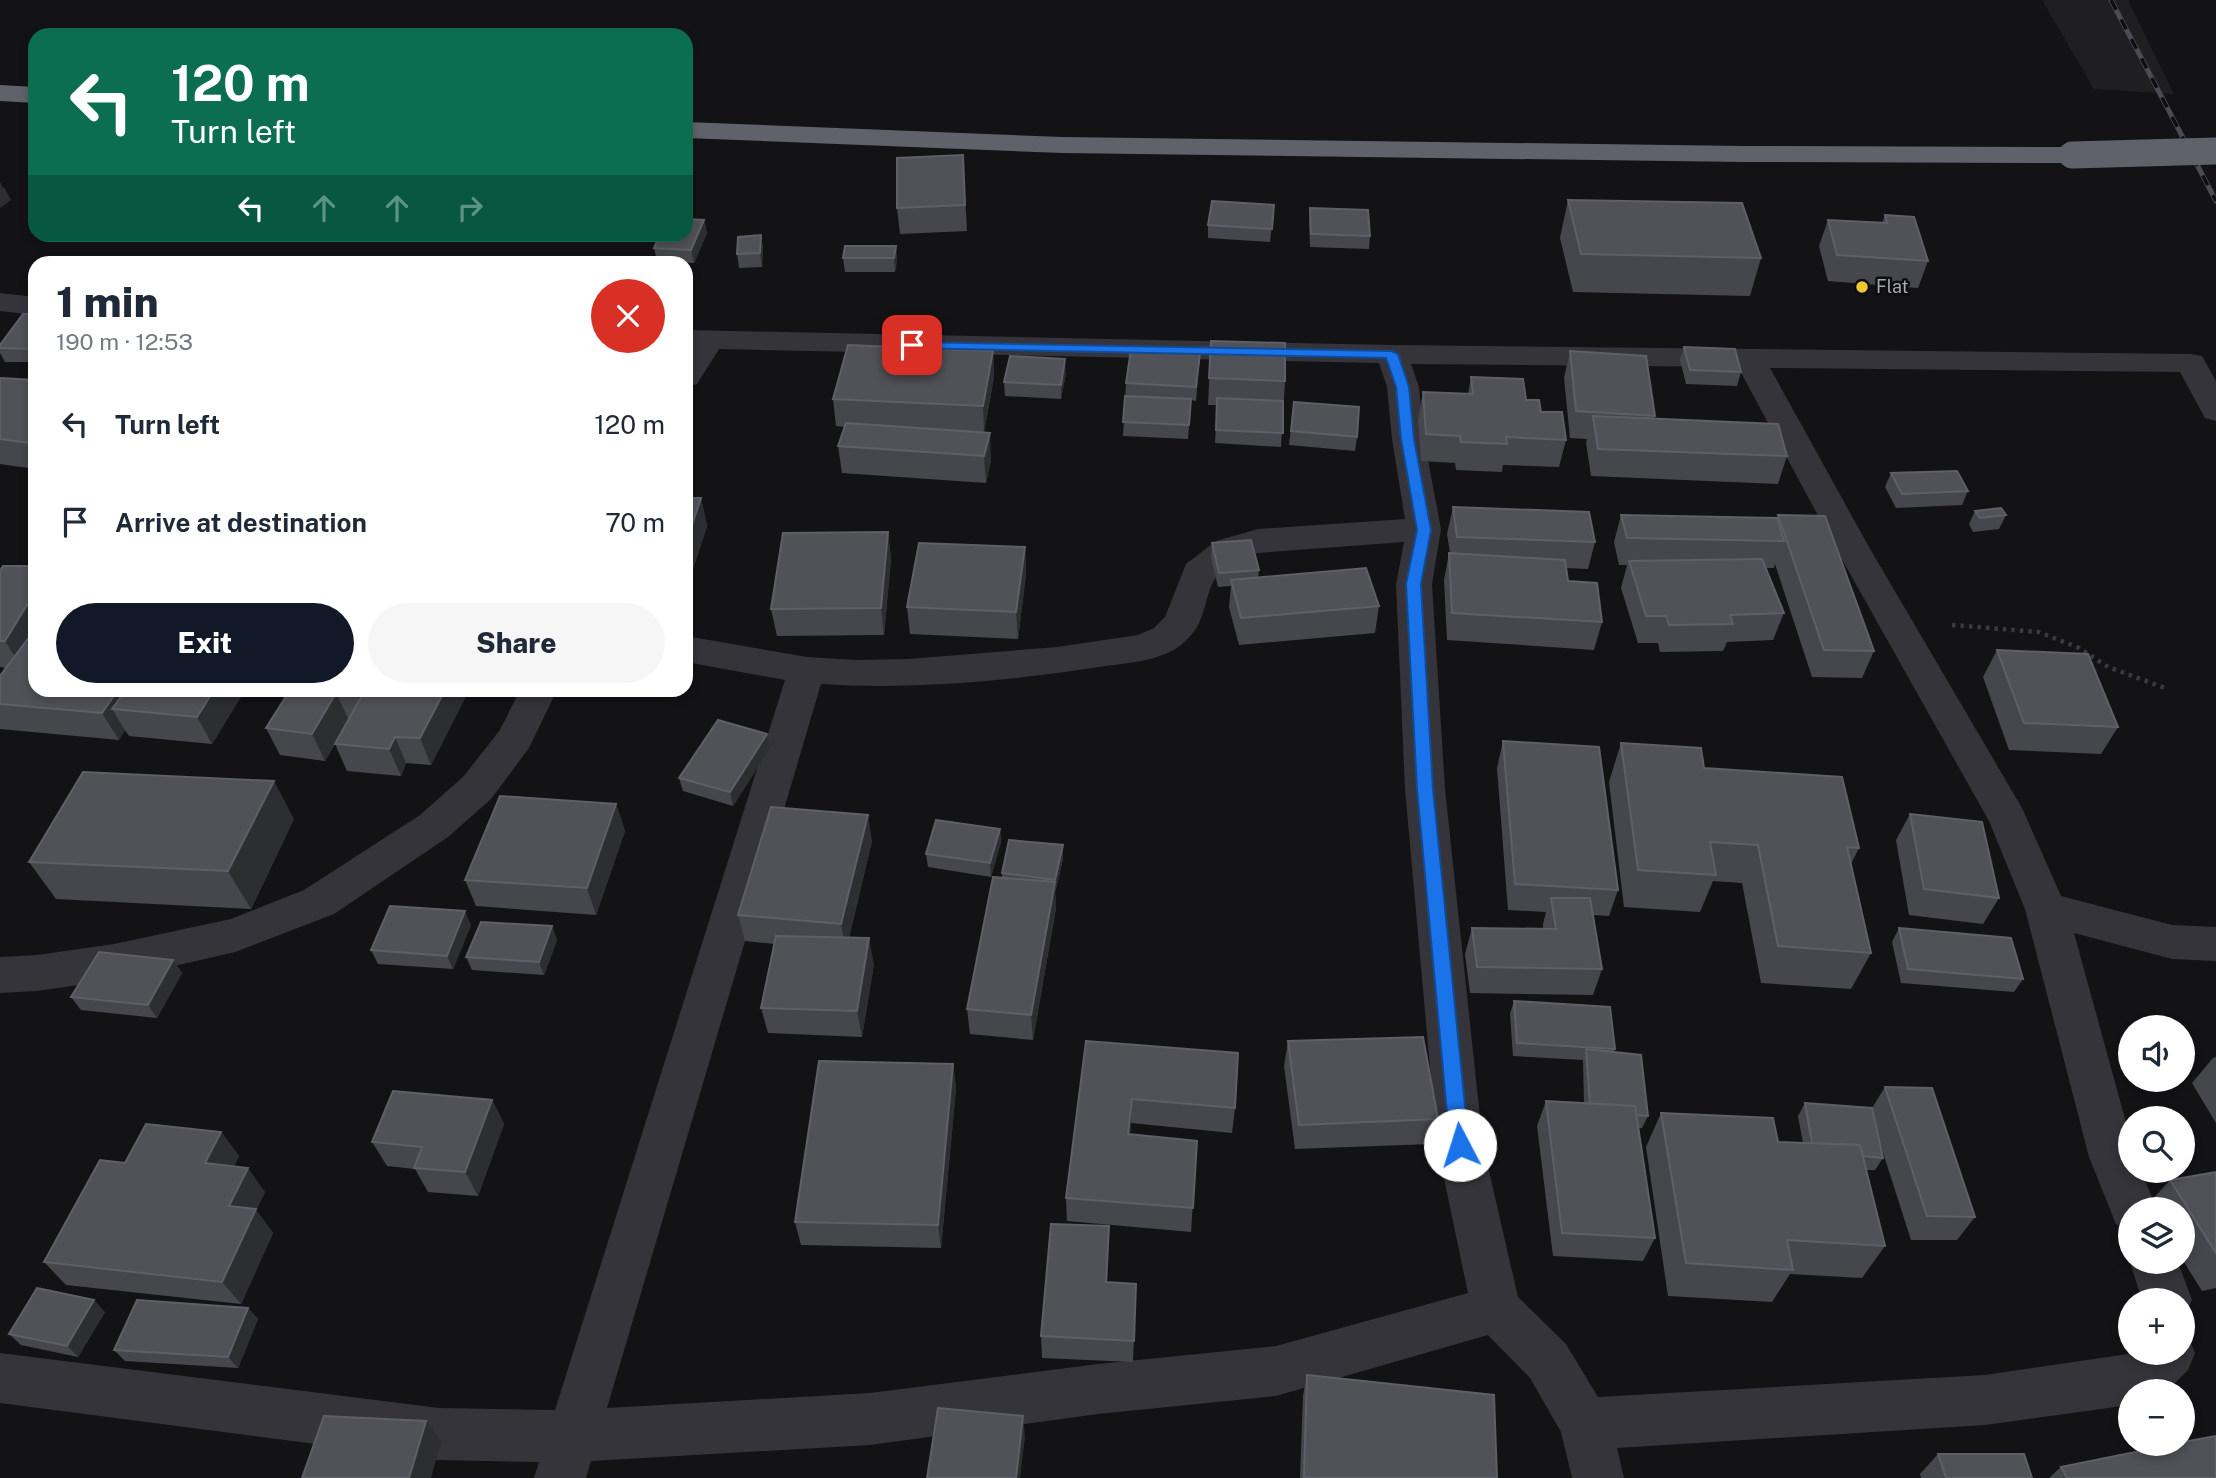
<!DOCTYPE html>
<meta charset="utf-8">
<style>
:root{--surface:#fff;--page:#f6f6f7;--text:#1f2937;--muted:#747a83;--accent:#111827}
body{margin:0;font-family:"Public Sans",sans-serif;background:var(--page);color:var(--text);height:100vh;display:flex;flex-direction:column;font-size:26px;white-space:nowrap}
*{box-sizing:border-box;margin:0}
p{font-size:23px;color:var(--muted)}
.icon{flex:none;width:38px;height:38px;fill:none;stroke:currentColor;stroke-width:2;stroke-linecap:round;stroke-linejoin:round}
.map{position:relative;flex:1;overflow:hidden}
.sheet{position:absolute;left:28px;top:256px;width:665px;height:441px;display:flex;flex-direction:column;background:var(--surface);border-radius:21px;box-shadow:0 4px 10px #0003}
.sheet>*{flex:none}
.top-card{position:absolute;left:28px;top:28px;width:665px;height:214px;border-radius:21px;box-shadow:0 4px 10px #0003;background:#0b6e4f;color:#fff;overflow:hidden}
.buttons{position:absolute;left:2118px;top:1015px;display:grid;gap:14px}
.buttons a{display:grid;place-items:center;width:77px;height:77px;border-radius:50%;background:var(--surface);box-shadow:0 4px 10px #0003;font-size:35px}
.pin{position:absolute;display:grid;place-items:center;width:60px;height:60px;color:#fff;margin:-30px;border-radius:14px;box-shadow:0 4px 10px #0006}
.me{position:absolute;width:77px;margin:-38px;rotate:355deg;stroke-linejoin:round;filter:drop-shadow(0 0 5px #0008)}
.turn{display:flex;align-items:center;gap:24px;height:147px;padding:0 28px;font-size:32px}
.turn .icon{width:91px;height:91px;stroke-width:2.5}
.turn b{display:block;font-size:49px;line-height:60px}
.lanes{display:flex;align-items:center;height:66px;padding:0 28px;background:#0003;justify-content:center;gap:35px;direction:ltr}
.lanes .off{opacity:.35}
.round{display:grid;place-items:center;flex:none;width:74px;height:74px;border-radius:37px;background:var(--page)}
.summary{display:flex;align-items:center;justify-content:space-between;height:119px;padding:0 28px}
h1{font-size:42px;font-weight:800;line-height:52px}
.button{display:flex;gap:14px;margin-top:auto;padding:14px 28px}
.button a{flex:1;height:80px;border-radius:42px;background:var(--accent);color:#fff;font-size:28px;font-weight:800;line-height:80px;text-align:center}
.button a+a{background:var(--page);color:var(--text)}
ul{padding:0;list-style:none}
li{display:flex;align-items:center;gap:21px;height:98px;padding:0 28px}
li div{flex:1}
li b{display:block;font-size:26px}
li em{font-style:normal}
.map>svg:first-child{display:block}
.built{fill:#1f1f22}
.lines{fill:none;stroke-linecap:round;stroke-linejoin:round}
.path-far1{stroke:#3a3b41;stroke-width:3.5;stroke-dasharray:2.5 3.5;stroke-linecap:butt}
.path{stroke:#3a3b41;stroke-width:4.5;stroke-dasharray:3.5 5;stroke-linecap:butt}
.minor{fill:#34343a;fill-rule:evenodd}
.highway{fill:#60626b;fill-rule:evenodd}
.rail-casing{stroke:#4b4c53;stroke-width:5}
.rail{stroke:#0e0e10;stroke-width:3.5;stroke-dasharray:11;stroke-linecap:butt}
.highway-bridge{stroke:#60626b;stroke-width:27}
.wall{fill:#46474d}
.shaded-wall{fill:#2d2e32}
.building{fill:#505258;stroke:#5e5f67;stroke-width:2}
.route{fill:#1a73e8;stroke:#114b97;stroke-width:2}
.poi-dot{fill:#f0c72f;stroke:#0e0e10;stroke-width:2.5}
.labels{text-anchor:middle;stroke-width:5;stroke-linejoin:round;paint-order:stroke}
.far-poi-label{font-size:18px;fill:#a5a8b5;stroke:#0e0e10;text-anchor:start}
</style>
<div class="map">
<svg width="2216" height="1478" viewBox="0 0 2216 1478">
<rect width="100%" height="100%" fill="#131315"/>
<polygon class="built" points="2042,0 2128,0 2174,94 2094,89"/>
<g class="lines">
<polyline class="path-far1" points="2111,0 2167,108"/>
<polyline class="path" points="1952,625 2039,632 2079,648 2108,667 2165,688"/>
<g class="minor">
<polygon points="0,293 35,297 35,315 0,311"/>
<path d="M686,330L1392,345L2191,354L2202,356L2216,381V421L2205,418L2180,372L1770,368L1869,547L2022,808L2061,896L2172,925L2216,927V961L2172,959L2074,933L2130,1137V1171H2141L2157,1209H2130V1230L2116,1224L2089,1157L2025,909L1989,821L1835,547L1738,367L1411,364L1419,387L1424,439L1441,529L1432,584L1445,789L1483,1145L1518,1297L1566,1344L1598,1397L1985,1375L2135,1353H2182V1333L2188,1336L2195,1353L2188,1370L2167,1391H2130V1405L1985,1425L1617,1448L1624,1478H1572L1561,1432L1530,1378L1488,1335L1276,1396L1098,1414L870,1445L591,1461L586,1478H534L539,1462L439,1460L0,1403V1353L439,1408L555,1410L785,680L686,662V636L807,657L857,660L908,659L1057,647L1138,635L1154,628L1165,617L1186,564L1216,541L1258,529L1405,519L1392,439L1387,387L1379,363L719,349L697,384L686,387ZM1404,542L1396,584L1405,789L1437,1145L1468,1293L1276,1346L1098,1364L870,1393L607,1408L821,684C913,690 1008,681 1099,667C1125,663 1159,662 1181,645C1223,612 1187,572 1258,553Z"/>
<polygon points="520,690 557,690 529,748 491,799 448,837 334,914 235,952 114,980 37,991 0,993 0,957 37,955 114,944 231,919 304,890 420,815 463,777 500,730"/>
<polygon points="2130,1262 2178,1262 2192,1300 2184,1317 2182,1317 2182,1300 2142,1300"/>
</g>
<g class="highway">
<polygon points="0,85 35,87 35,103 0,101"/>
<polygon points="686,122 1062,137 1743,146 2072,147 2082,149 2086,155 2082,161 2072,163 1743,162 1062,153 686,138"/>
</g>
<g class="rail-casing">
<polyline id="rail" points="2111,0 2216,201"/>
</g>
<use href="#rail" class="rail"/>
<polyline class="highway-bridge" points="2072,155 2216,151"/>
</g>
<g class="wall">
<polygon points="963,155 967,231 900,234 897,208"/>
<polygon points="1568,200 1761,258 1750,296 1573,292 1560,238"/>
<polygon points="1274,205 1270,242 1208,238 1208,225"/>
<polygon points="1310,208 1370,236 1369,249 1310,247 1309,222"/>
<polygon points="1885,215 1928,261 1918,288 1828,281 1819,246 1828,220 1882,223"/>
<polygon points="704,220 707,233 694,263 657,261 654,248"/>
<polygon points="761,235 763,249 762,267 739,268 737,254"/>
<polygon points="896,246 897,260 895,272 845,272 843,258"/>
<polygon points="35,314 35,362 5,362 0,353 0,345"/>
<polygon points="1211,341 1285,381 1281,447 1215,443 1217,405 1208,405"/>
<polygon points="1684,347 1741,372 1737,386 1686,384 1680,360"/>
<polygon points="993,351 994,377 984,433 991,460 986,483 842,473 838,446 845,427 836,426 833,399"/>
<polygon points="1570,351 1655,416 1655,419 1787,456 1778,484 1591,476 1586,443 1587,439 1570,438 1564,378"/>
<polygon points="1200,353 1196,401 1191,400 1188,439 1123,436 1126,383"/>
<polygon points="1066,373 1061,399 1005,396 1004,382"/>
<polygon points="1471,377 1526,400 1566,440 1559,467 1503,465 1502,472 1456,470 1455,463 1421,461 1418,419 1423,392 1468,394"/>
<polygon points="0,378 35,380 35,469 0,464"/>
<polygon points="1294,402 1357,437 1355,451 1289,445"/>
<polygon points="1891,473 1968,491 1962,505 1896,508 1885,487"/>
<polygon points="686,498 701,498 707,526 692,572 686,572"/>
<polygon points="1453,507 1595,542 1588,569 1566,568 1568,581 1602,622 1594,650 1447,640 1444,580 1449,553 1450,553 1447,534"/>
<polygon points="1975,511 2006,515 1999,529 1973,532 1969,524"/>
<polygon points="1621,515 1777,519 1778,515 1874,651 1862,678 1812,677 1775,564 1774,568 1766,568 1784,613 1773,640 1727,642 1723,651 1660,652 1658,643 1638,643 1621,588 1627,565 1619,565 1614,542"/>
<polygon points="888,532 891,559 884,635 777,636 771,609"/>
<polygon points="1212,543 1259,570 1258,578 1379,606 1375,633 1239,645 1229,607 1231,586 1218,587 1211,557"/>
<polygon points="1025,547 1026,574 1018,639 910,634 907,607"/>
<polygon points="0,571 35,690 245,690 212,744 129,736 125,730 119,740 0,729 0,676 6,668 0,667"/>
<polygon points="1997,650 2118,727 2101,754 2009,750 1983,677"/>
<polygon points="281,690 469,690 431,765 406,763 401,776 347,771 335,744 325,761 280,755 266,728 285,698"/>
<polygon points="767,734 770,748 733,806 683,791 679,778"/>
<polygon points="1503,741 1618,890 1609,916 1593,915 1602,969 1593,995 1470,993 1465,954 1472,928 1543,929 1543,924 1546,912 1508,910 1497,768"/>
<polygon points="1621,743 1704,768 1859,848 1851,864 1871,953 1851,989 1761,983 1742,883 1713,881 1700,912 1624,907 1609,782"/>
<polygon points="616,804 625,831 596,915 476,906 465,880"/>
<polygon points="1910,814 1999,898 1983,924 1909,915 1896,840"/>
<polygon points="294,819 251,909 56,899 29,862"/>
<polygon points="1000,829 1001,842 991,877 928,867 926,854"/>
<polygon points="872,841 849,938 874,964 862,1037 768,1033 761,1008 775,944 745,941 738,915"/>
<polygon points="1063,859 1055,893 1056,908 1033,1040 970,1034 967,1009 1002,877 1002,873"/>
<polygon points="471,925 453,969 378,964 371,950"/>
<polygon points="552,926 557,940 544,975 472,970 466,957"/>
<polygon points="1899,928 2023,979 2014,992 1901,983 1892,942"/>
<polygon points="173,960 182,973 157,1018 81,1010 71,997"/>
<polygon points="1514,1001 1615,1049 1614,1052 1648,1116 1642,1128 1638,1128 1655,1238 1643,1261 1553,1256 1537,1126 1546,1101 1584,1103 1583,1060 1513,1056 1510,1014"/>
<polygon points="1086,1041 1235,1108 1232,1133 1131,1123 1130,1135 1197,1141 1191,1232 1067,1221 1066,1198"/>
<polygon points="1288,1041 1438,1119 1431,1144 1295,1149 1284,1066"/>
<polygon points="2216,1057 2216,1123 2192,1083 2213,1058"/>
<polygon points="953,1064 956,1089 941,1248 801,1245 795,1222"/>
<polygon points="1885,1087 1975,1217 1957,1240 1911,1240 1879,1140 1883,1158 1875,1170 1866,1170 1885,1246 1862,1278 1790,1274 1772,1302 1668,1296 1646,1147 1661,1113 1778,1142 1803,1143 1798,1116 1805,1103 1872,1108"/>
<polygon points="492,1100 504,1124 478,1196 428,1192 415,1169 387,1166 372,1142"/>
<polygon points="221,1132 239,1156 234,1166 265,1192 256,1210 273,1233 241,1304 66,1285 44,1262 125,1163"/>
<polygon points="2216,1172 2216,1288 2202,1291 2182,1259 2182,1209 2152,1209 2148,1204 2170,1180"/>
<polygon points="1109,1226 1107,1282 1136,1284 1133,1362 1042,1358 1041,1336"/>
<polygon points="248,1308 258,1319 238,1368 125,1361 114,1350"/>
<polygon points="105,1312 78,1357 21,1345 9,1334"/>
<polygon points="1307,1375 1497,1478 1300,1478 1303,1396"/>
<polygon points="1938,1454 2032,1478 1921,1478 1920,1474"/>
<polygon points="2061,1467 2216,1478 2049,1478"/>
</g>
<g class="shaded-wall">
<polygon points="0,182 3,188 4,187 11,200 0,208"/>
<polygon points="704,220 707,233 694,263 691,250"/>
<polygon points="761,235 763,249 762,267 760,253"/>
<polygon points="896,246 897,260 895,272 894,258"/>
<polygon points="993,351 994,377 984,433 983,406"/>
<polygon points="1065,359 1066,373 1061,399 1061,385"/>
<polygon points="990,433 991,460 986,483 984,456"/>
<polygon points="35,436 35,453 29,443"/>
<polygon points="701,498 707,526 692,572 686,548 686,543"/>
<polygon points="888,532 891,559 884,635 881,608"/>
<polygon points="1025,547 1026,574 1018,639 1016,612"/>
<polygon points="35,592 35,647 22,668 5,641"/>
<polygon points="118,690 152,690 112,709 125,730 119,740 102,713"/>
<polygon points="214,690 245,690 212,744 197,717"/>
<polygon points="360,690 383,690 369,722 357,695"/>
<polygon points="445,690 469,690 431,765 420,738"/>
<polygon points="336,693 349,720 325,761 312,734"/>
<polygon points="767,734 770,748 733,806 730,792"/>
<polygon points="395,737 406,763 401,776 389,749"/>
<polygon points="274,781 294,819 251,909 228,871"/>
<polygon points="616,804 625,831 596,915 587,888"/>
<polygon points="868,815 872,841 846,950 841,924"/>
<polygon points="1000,829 1001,842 991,877 990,863"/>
<polygon points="1063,845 1063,859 1055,893 1055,880"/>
<polygon points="1055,882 1056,908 1033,1040 1031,1015"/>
<polygon points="465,911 471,925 453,969 447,956"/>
<polygon points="552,926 557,940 544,975 539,962"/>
<polygon points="869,938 874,964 862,1037 857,1011"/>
<polygon points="173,960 182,973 157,1018 148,1005"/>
<polygon points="953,1064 956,1089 941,1248 938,1225"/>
<polygon points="1132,1099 1131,1123 1127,1159 1128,1134"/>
<polygon points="492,1100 504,1124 478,1196 465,1172"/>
<polygon points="221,1132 239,1156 223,1187 205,1163"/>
<polygon points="248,1168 265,1192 256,1210 273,1233 241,1304 222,1282 229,1206"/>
<polygon points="1109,1226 1109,1250 1106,1305 1106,1282"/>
<polygon points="94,1300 105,1312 78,1357 67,1346"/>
<polygon points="248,1308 258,1319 238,1368 228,1357"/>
<polygon points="1023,1416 1025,1437 1020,1478 1016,1478"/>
<polygon points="426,1421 441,1441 431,1478 409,1478"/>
</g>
<g class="building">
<polygon points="963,155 965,205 897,208 897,158"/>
<polygon points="1568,200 1742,203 1761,258 1581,254"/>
<polygon points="1212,201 1274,205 1272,229 1208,225"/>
<polygon points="1310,208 1368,210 1370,236 1311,234"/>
<polygon points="1885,215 1914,217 1928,261 1837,255 1828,220 1887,223"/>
<polygon points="686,219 704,220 691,250 654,248 660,234 686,234"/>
<polygon points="761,235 760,253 737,254 738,237"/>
<polygon points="845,246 896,246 894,258 843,258"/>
<polygon points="23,314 35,314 35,349 0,348 0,345"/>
<polygon points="1211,341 1285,343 1285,381 1209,378"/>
<polygon points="848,345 993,351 983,406 833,399"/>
<polygon points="1684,347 1735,349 1741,372 1690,370"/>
<polygon points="1131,349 1200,353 1196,387 1126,383"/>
<polygon points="1570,351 1646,356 1655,416 1576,411"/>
<polygon points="1010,356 1065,359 1061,385 1004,382"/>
<polygon points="1471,377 1523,379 1526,400 1539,400 1541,412 1562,412 1566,440 1506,437 1507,444 1461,442 1460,436 1426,434 1423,392 1473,394"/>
<polygon points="0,378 35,380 35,436 29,443 0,439"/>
<polygon points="1125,396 1191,399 1189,425 1123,422"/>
<polygon points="1217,398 1283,401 1283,433 1216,430"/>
<polygon points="1294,402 1359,407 1357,437 1291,431"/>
<polygon points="1593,416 1778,424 1787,456 1598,449"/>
<polygon points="846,423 990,433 984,456 838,446"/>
<polygon points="1957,471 1968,491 1902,494 1891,473"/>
<polygon points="686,498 701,498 686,543"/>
<polygon points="1453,507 1589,512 1595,542 1457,537"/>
<polygon points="2001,508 2006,515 1980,518 1975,511"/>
<polygon points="1621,515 1777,518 1784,541 1627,538"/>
<polygon points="1778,515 1825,516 1874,651 1824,650"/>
<polygon points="888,532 881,608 771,609 783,533"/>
<polygon points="1251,540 1259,570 1219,573 1212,543"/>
<polygon points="919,543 1025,547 1016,612 907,607"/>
<polygon points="1449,553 1565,560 1568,581 1597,583 1602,622 1452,613"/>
<polygon points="1762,559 1784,613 1730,615 1733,624 1669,625 1666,616 1646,616 1629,561"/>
<polygon points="3,566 35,566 35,592 5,641 0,641 0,571"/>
<polygon points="1366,568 1379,606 1241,618 1231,580"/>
<polygon points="33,632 35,632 35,690 118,690 102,713 0,704 0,676"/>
<polygon points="1997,650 2088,654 2118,727 2024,723"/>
<polygon points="126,690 214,690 197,717 112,709"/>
<polygon points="290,690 360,690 357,695 336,693 312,734 266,728"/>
<polygon points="365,690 445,690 420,738 395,737 389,749 335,744"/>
<polygon points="718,720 767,734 730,792 679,778"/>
<polygon points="1503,741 1599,747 1618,890 1515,884"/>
<polygon points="1621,743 1701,748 1704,768 1842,777 1859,848 1847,847 1871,953 1778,946 1758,845 1710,842 1716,875 1638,870"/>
<polygon points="83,772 274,781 228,871 29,862"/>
<polygon points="500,796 616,804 587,888 465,880"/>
<polygon points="771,807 868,815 841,924 738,915"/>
<polygon points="1910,814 1982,822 1999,898 1924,889"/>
<polygon points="936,820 1000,829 990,863 926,854"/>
<polygon points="1009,840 1063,845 1055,880 1002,873"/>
<polygon points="993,877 1055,882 1031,1015 967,1009"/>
<polygon points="1551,898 1590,898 1602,969 1477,967 1472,928 1556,929"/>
<polygon points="390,906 465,911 447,956 371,950"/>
<polygon points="481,922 552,926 539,962 466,957"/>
<polygon points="1899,928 2011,938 2023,979 1908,969"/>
<polygon points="776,936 869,938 857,1011 761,1008"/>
<polygon points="99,952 173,960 148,1005 71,997"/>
<polygon points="1514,1001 1610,1007 1615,1049 1517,1043"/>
<polygon points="1423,1037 1438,1119 1299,1125 1288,1041"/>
<polygon points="1086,1041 1238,1053 1235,1108 1132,1099 1128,1134 1197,1141 1193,1208 1066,1198"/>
<polygon points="1586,1049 1641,1055 1648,1116 1636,1115 1635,1106 1590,1104"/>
<polygon points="819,1061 953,1064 938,1225 795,1222"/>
<polygon points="1885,1087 1932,1088 1975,1217 1927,1216"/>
<polygon points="393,1091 492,1100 465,1172 414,1168 422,1147 372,1142"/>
<polygon points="1546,1101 1635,1106 1655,1238 1562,1233"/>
<polygon points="1805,1103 1872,1108 1883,1158 1863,1156 1860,1145 1812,1143"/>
<polygon points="1661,1113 1773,1118 1778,1142 1860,1145 1885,1246 1787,1240 1793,1270 1686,1263"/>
<polygon points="146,1124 221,1132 205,1163 248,1168 229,1206 256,1209 222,1282 44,1262 100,1160 125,1163"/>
<polygon points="2216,1172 2216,1253 2170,1180"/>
<polygon points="1051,1224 1109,1226 1106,1282 1136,1284 1134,1341 1041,1336"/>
<polygon points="37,1288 94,1300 67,1346 9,1334"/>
<polygon points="137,1300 248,1308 228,1357 114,1350"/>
<polygon points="1307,1375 1494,1395 1497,1478 1318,1478 1304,1477"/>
<polygon points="938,1408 1023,1416 1016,1478 927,1478"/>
<polygon points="324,1416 426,1421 409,1478 302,1478"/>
<polygon points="2216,1436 2216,1478 2067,1478 2061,1467 2175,1444 2182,1444 2182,1442"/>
<polygon points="1938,1454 2024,1454 2032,1478 1946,1478"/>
</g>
<polygon class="route" points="912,342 1392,351 1398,354 1409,387 1414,439 1431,530 1421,584 1433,789 1469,1145 1466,1151 1460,1154 1453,1151 1450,1145 1417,789 1406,584 1417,530 1401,439 1396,387 1386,358 908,348 906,345"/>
<circle class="poi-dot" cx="1862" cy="287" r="7"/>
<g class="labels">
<g class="far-poi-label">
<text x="1876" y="293">Flat</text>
</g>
</g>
</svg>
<div class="buttons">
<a><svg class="icon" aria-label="sound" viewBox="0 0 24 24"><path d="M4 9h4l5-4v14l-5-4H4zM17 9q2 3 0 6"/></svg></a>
<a><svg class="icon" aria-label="search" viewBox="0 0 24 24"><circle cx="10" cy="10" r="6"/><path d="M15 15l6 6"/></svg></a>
<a><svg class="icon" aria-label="layers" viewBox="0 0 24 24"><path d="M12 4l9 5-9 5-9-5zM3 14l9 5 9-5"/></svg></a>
<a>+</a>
<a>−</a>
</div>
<div class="pin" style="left:912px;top:345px;background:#d93025"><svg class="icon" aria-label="arrive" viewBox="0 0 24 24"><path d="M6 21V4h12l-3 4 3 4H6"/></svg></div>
<svg class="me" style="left:1460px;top:1145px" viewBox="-20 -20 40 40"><circle r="19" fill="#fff"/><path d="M0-13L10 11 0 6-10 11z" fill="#1a73e8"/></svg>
<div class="top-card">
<div class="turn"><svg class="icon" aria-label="left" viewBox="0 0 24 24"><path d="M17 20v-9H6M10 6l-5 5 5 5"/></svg><div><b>120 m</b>Turn left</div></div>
<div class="lanes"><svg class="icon" aria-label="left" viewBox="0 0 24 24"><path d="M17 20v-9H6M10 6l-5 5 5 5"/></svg><svg class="icon off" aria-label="ahead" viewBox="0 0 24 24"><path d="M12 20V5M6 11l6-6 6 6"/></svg><svg class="icon off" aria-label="ahead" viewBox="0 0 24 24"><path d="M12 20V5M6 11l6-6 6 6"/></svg><svg class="icon off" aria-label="right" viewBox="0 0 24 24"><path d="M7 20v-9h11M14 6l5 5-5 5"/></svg></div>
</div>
<section class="sheet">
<div class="summary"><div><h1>1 min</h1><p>190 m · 12:53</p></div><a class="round" style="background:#d93025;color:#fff"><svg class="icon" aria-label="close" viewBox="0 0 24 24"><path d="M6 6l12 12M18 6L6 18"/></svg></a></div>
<ul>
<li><svg class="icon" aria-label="left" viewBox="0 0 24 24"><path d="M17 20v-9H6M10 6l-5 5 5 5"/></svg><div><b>Turn left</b></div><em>120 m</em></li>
<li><svg class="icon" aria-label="arrive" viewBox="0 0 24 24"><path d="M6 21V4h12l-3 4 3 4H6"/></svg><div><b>Arrive at destination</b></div><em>70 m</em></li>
</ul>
<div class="button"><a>Exit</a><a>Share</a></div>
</section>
</div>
